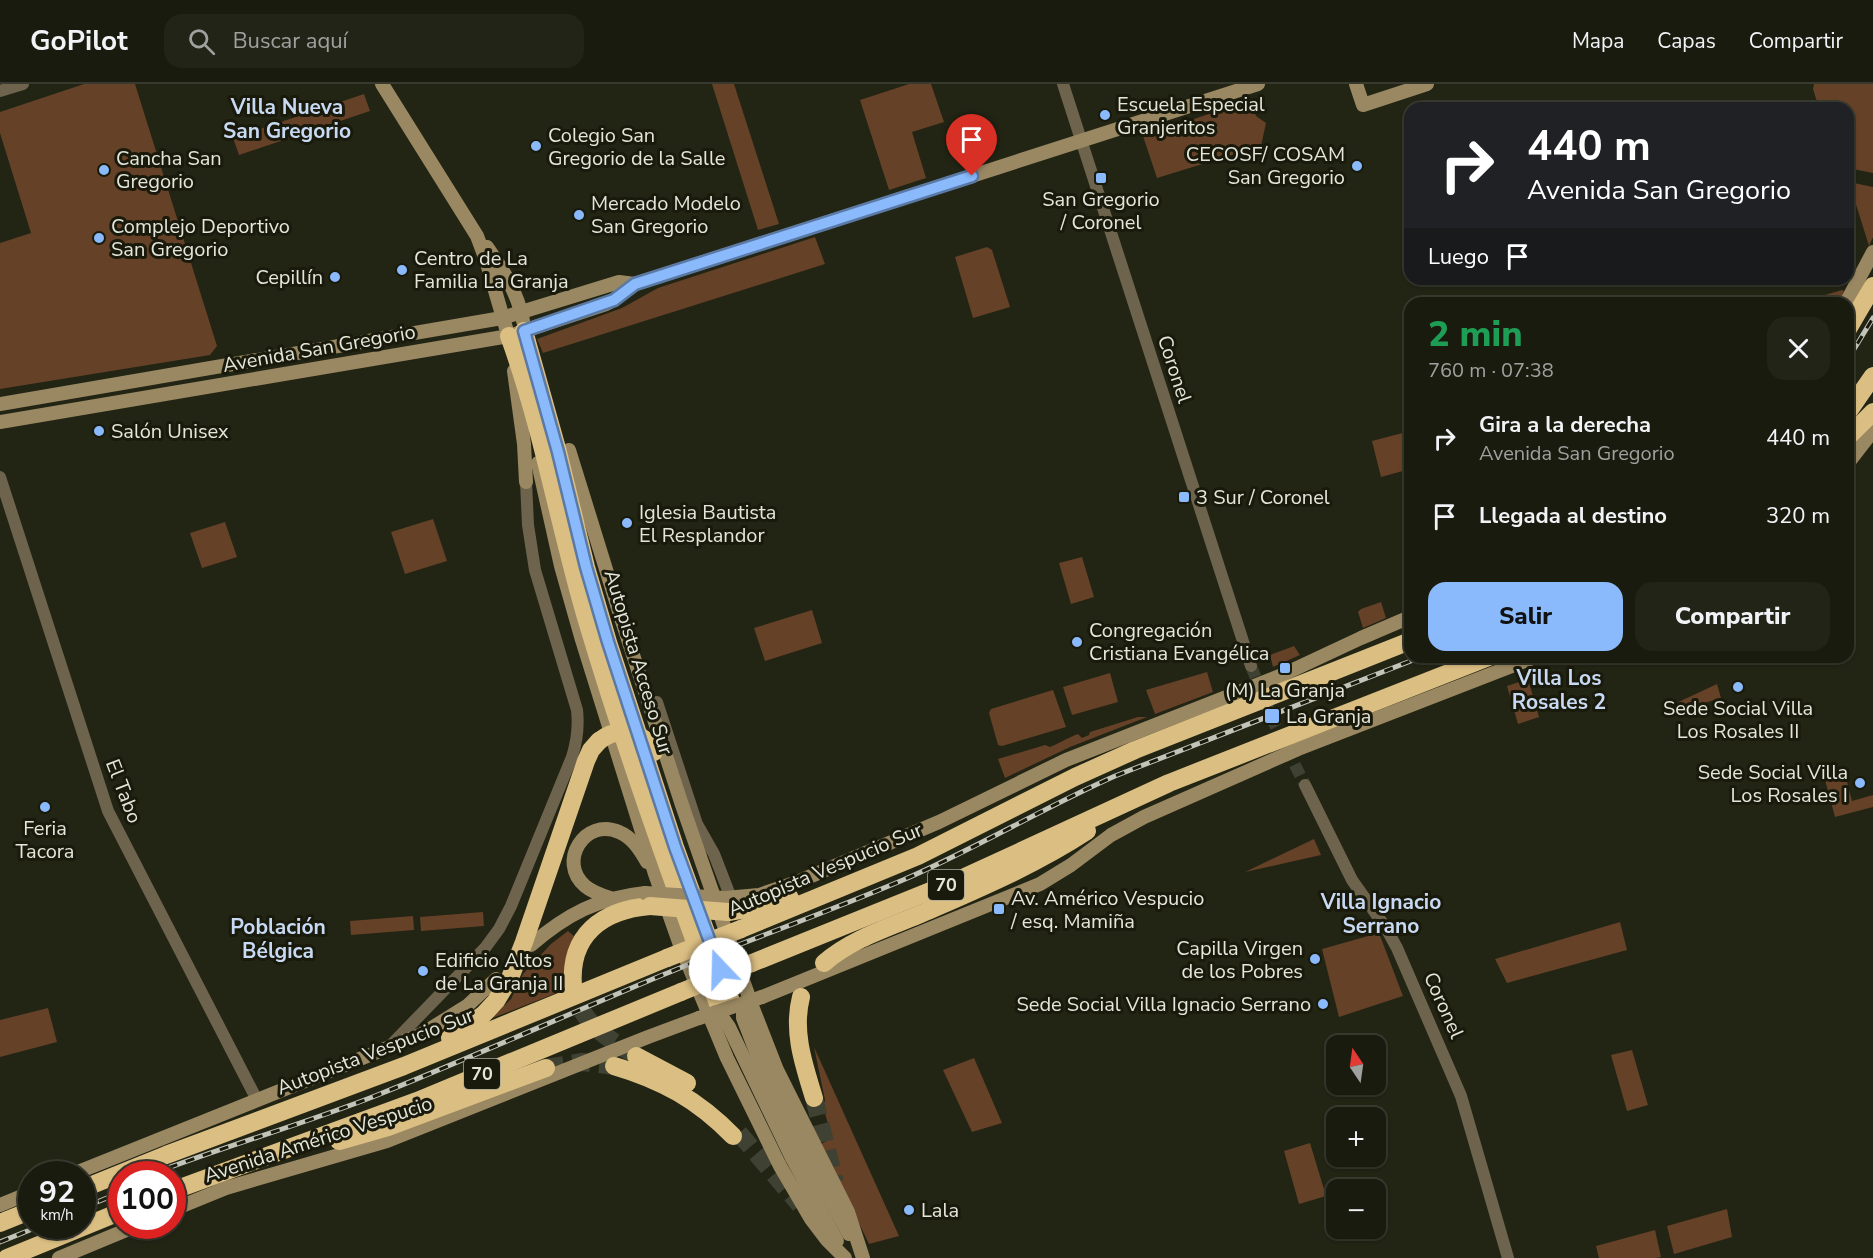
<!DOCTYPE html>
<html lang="es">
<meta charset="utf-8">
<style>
:root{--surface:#1a1b0f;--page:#232418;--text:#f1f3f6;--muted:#9fa19e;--line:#38392f;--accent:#8abafc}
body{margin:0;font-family:"Nunito Sans",sans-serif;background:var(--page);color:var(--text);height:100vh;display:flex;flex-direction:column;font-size:22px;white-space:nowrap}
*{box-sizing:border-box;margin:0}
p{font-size:20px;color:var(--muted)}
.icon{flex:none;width:33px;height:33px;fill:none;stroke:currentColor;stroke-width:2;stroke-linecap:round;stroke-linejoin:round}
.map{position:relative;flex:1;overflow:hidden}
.details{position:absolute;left:1404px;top:213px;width:450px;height:366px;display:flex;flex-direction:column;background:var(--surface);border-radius:18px;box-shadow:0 2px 4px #0004,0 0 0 2px var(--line)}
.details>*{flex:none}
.hud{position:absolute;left:1404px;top:18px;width:450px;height:183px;border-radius:18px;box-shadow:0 2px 4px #0004,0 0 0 2px var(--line);background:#202124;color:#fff;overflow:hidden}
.needle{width:39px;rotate:347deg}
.fabs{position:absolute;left:1326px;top:951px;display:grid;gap:12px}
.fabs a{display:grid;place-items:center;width:60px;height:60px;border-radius:12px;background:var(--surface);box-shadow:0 2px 4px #0004,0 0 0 2px var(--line);font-size:30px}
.speed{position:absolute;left:18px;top:1077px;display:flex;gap:12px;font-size:30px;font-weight:700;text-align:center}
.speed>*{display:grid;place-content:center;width:78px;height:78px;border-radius:50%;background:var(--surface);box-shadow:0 2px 4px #0004,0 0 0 2px var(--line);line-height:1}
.speed small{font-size:15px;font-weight:400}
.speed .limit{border:9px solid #d22;background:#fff;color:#111}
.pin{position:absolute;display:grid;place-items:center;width:51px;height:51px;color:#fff;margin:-62px -26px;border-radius:50% 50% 50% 0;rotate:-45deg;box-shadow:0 0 6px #0007}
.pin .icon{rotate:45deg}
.me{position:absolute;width:66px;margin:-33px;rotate:339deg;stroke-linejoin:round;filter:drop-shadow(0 0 4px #0008)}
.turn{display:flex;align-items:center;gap:21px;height:126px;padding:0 24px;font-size:27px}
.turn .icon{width:78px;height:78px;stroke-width:2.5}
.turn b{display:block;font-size:42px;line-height:51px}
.then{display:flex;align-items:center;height:57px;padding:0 24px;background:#0003;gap:12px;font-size:22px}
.round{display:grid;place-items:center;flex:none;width:63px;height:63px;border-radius:18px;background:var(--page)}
.headline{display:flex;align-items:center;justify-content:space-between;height:102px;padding:0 24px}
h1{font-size:36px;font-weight:800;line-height:45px;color:#1e9e55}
.button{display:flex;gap:12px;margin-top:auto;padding:12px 24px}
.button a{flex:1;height:69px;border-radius:18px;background:var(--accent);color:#111;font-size:24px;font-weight:800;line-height:69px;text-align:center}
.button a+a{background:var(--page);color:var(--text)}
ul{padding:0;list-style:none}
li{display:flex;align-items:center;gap:18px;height:78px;padding:0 24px}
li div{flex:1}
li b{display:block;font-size:22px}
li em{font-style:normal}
header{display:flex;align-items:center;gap:36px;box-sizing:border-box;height:84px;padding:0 30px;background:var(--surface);border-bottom:2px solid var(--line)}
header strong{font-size:28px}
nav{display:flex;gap:33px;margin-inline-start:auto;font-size:21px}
.search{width:420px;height:54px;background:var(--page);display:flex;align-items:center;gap:15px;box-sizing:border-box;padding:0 21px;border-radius:18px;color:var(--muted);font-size:22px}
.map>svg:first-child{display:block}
.green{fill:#654127}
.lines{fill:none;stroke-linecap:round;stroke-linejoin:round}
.tertiary-tunnel{stroke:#3f4132;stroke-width:12;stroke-dasharray:12 6;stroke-linecap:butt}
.motorway-tunnel{stroke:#3f4132;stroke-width:18;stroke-dasharray:18 9;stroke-linecap:butt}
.tertiary{stroke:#6e634c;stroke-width:12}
.secondary{stroke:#9a8862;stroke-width:14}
.motorway{stroke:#dbbe82;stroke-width:18}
.rail-casing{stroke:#c2c4b9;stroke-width:5}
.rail{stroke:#191a0b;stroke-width:3;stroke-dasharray:9;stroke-linecap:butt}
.secondary-bridge{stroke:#9a8862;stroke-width:14}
.motorway-bridge{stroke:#dbbe82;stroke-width:18}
.route-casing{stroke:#5a79a4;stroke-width:15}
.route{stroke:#8abafc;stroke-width:10}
.poi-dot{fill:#8abafc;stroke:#191a0b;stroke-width:2}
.labels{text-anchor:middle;stroke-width:6;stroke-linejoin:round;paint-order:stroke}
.shield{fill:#191a0b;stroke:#a7a99d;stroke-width:1.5}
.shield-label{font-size:18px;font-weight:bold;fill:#e4e6db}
.poi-label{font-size:20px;fill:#e4e6db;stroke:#191a0b;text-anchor:start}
.street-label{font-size:20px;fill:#e4e6db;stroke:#191a0b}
.neighbourhood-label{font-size:21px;font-weight:bold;fill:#c8daf3;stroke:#191a0b}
</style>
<header>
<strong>GoPilot</strong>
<div class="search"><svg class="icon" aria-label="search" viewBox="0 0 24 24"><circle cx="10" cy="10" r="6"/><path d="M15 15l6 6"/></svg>Buscar aquí</div>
<nav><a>Mapa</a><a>Capas</a><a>Compartir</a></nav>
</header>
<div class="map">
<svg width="1873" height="1174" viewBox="0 0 1873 1174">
<rect width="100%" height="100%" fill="#222414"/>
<g class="green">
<polygon points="84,0 135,0 217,262 210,271 0,305 0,159 31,149 0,49 0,28"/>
<polygon points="712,0 734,0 779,140 758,146"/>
<polygon points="909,0 931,0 944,38 912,48 926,94 889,106 860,16"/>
<polygon points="1814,0 1873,0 1873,89 1848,84 1848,24 1819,24 1813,5"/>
<polygon points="364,10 370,27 239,71 233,54"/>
<polygon points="1248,17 1251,18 1256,32 1266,39 1261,62 1157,94 1143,52"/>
<polygon points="1849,98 1873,103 1873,153 1869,162"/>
<polygon points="815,153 825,180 543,269 537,255 622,224 658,204"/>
<polygon points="987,163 992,166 1010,223 973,234 955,173"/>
<polygon points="1842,206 1844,207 1839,219 1798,219"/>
<polygon points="1410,347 1410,385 1381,393 1372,357"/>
<polygon points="433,435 447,477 405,490 391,448"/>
<polygon points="225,438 237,473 202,484 190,449"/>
<polygon points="1082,473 1094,513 1071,520 1059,479"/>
<polygon points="1381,518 1386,534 1363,544 1358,528 1361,525"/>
<polygon points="812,526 822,559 765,577 754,544"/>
<polygon points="1294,562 1300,571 1273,583 1270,571"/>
<polygon points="1207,588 1213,608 1155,630 1146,606"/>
<polygon points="1110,589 1118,618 1072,631 1063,603"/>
<polygon points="1528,595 1539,633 1518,640 1507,602"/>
<polygon points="1717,600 1721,614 1671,629 1670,624 1672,621"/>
<polygon points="1053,606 1066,643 1002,662 998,661 989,629 991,625"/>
<path d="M1138,633H1147L1070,663L1005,694L998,675L1045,661L1050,663C1060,659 1067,654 1078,650L1082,654L1089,651L1090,648Z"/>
<polygon points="1844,686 1852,717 1873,711 1873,723 1835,733 1824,692 1825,690"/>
<polygon points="1314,755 1321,771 1245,788"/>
<polygon points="483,828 484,842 421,847 420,833"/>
<polygon points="413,832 414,846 351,851 350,837"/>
<polygon points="1620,838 1627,866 1507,899 1495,875"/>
<polygon points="568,847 575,853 564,885 564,906 490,935 511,915 523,890 551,860"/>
<polygon points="1379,849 1403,912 1339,933 1322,865"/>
<polygon points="48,924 57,958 0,973 0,936"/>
<polygon points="814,963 899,1152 869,1160 821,1060 832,1054 823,1022 825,1016"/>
<polygon points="1632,966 1648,1021 1627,1027 1611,971"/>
<polygon points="974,974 1002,1039 972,1048 943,986"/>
<polygon points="1310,1059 1326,1112 1299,1120 1284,1067"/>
<polygon points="1727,1125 1732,1153 1674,1170 1667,1142"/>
<polygon points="1655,1146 1661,1173 1656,1174 1599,1174 1596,1162"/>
</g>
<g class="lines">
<polyline class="tertiary-tunnel" points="1251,582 1274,639 1305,701"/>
<g class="motorway-tunnel">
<path d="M573,902C579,938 607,954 635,971"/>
<polyline points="546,984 582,978 614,982"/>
<polyline points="814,1014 835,1098"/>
<polyline points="739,1049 800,1121"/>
</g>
<g class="tertiary">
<polyline points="1063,0 1251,582"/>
<polyline points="0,7 23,0"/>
<polyline points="0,393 108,727 257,1016"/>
<polyline points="657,618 697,740 714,770 731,814"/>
<polyline points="1305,701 1352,796 1386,844 1397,864 1461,1012 1508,1174"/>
<path d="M391,961L485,864L499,845L511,822L572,673C577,657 579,643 577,626L535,486L528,441L526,398"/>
</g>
<g class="secondary">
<polyline points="382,0 477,152 486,176 511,261"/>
<polyline points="1356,0 1363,21 1427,0"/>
<path d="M487,163C503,186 518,209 523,237"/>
<polyline points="1846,219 1873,168"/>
<polyline points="514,287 524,360 526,398"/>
<polyline points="0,320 502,234 619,198 635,200"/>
<polyline points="0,338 509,252 606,220 614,216 635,200 1258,0"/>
<polyline points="569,366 622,537 682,721 752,922 777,986 848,1128 863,1174"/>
<polyline points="538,379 561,482 582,556 655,790 680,861 727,974 780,1082 811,1135 827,1156 845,1174"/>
<polyline points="1848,379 1873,347"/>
<path d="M610,814C601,811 592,808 585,802C557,778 585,733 619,748C632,753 640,766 647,778"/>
<polyline points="725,814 759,811 797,798 939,738 1066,676 1282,591 1361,554 1410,533"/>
<path d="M531,861C567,830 598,814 645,809"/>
<polyline points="762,913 1040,800 1071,781 1111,751 1144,733 1298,665 1535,573"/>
<polyline points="745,919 743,923 743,934 762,983 804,1069 849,1150"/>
<polyline points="792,1074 837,1157"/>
<polyline points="73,1090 422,950 467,922 496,895"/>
<polyline points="0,1121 32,1108"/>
<polyline points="172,1126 226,1104 387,1057 648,953 699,934"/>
<polyline points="59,1174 136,1142"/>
</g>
<g class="motorway">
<polyline points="1848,245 1873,202"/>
<polyline points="524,247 558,368 586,483 608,558 675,763 731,917"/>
<path d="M509,252C543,345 559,443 587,537C626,668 672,797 720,925"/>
<polyline points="1848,328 1873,292"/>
<polyline points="1848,353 1873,328"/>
<polyline points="728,828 759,823 790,814"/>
<polyline points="741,845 918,772 1075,693 1135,666 1410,557"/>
<polyline points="752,879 965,793 1169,699 1489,573"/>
<path d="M824,879C851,855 890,843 923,829C980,804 1035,781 1087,747"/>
<path d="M573,902C569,851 602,826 650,822"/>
<path d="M801,913C792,948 804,981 814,1014"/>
<polyline points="450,954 483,931 496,917 510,894 524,858 586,677 591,666 599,657"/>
<polyline points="636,972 687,999"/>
<path d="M614,982C662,996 698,1016 733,1052"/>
<polyline points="339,1057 388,1043 546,984"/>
<polyline points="82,1105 166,1071 404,982 667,874"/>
<polyline points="172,1107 417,1017 681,908"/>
<polyline points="0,1139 32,1126"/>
<polyline points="7,1174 122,1127"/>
</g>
<g class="rail-casing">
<g id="rail">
<polyline points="1848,275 1873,234"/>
<path d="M152,1090C225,1062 301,1041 375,1012C470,974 564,932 660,892C740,859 823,830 903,796C975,765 1043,724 1115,692L1421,573"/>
<polyline points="82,1124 122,1108"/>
<polyline points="0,1158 40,1142"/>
</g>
</g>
<use href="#rail" class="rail"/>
<g class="secondary-bridge">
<polyline points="645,809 725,814"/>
<polyline points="716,928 722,933 729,943 792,1074"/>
<polyline points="699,934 762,913"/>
</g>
<g class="motorway-bridge">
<path d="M599,657C618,642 643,646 654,668"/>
<polyline points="650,822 728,828"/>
<polyline points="667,874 741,845"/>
<polyline points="681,908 752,879"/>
</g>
</g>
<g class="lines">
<g class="route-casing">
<polyline id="route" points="720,885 675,763 608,558 586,483 558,368 524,247 614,216 635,200 972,92"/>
</g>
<use href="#route" class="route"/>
</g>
<g class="poi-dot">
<circle cx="1105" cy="31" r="6"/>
<circle cx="536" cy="62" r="6"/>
<circle cx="1357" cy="82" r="6"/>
<circle cx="104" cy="86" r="6"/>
<rect x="1095" y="88" width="12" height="12" rx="3"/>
<circle cx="579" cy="131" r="6"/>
<circle cx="99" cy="154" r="6"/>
<circle cx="402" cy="186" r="6"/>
<circle cx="335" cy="193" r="6"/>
<circle cx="99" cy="347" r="6"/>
<rect x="1178" y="407" width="12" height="12" rx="3"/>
<circle cx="627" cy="439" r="6"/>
<circle cx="1077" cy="558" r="6"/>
<rect x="1279" y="578" width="12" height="12" rx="3"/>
<circle cx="1738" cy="603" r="6"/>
<rect x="1264" y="624" width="16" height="16" rx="3"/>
<circle cx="1860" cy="699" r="6"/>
<circle cx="45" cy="723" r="6"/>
<rect x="993" y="819" width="12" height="12" rx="3"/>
<circle cx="1315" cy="875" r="6"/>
<circle cx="423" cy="887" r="6"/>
<circle cx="1323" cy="920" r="6"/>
<circle cx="909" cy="1126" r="6"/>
</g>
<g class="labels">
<g class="shield">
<rect x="928" y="786" width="36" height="30" rx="4.5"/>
<rect x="464" y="975" width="36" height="30" rx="4.5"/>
</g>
<g class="shield-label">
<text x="946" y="807">70</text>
<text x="482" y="996">70</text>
</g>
<g class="poi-label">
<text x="1117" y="27">Escuela Especial<tspan x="1117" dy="23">Granjeritos</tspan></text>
<text x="548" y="58">Colegio San<tspan x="548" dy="23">Gregorio de la Salle</tspan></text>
<text x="1345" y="77" text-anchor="end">CECOSF/ COSAM<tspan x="1345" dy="23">San Gregorio</tspan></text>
<text x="116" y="81">Cancha San<tspan x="116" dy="23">Gregorio</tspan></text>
<text x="1101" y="122" text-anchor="middle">San Gregorio<tspan x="1101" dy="23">/ Coronel</tspan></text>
<text x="591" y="126">Mercado Modelo<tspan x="591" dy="23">San Gregorio</tspan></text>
<text x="111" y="149">Complejo Deportivo<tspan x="111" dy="23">San Gregorio</tspan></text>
<text x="414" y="181">Centro de La<tspan x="414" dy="23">Familia La Granja</tspan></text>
<text x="323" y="200" text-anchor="end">Cepillín</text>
<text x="111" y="354">Salón Unisex</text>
<text x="1196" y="420">3 Sur / Coronel</text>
<text x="639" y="435">Iglesia Bautista<tspan x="639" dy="23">El Resplandor</tspan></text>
<text x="1089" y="553">Congregación<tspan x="1089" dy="23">Cristiana Evangélica</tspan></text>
<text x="1285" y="613" text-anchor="middle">(M) La Granja</text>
<text x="1738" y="631" text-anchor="middle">Sede Social Villa<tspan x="1738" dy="23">Los Rosales II</tspan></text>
<text x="1286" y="639">La Granja</text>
<text x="1848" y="695" text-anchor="end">Sede Social Villa<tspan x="1848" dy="23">Los Rosales I</tspan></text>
<text x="45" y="751" text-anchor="middle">Feria<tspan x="45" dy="23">Tacora</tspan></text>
<text x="1011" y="821">Av. Américo Vespucio<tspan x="1011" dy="23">/ esq. Mamiña</tspan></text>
<text x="1303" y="871" text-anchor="end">Capilla Virgen<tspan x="1303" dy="23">de los Pobres</tspan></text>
<text x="435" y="883">Edificio Altos<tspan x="435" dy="23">de La Granja II</tspan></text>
<text x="1311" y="927" text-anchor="end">Sede Social Villa Ignacio Serrano</text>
<text x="921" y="1133">Lala</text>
</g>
<g class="street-label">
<text transform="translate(319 264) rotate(-10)" y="7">Avenida San Gregorio</text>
<text transform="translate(1175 285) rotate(72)" y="7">Coronel</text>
<text transform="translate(639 578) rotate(73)" y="7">Autopista Acceso Sur</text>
<text transform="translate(124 707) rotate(69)" y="7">El Tabo</text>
<text transform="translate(825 785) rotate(-23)" y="7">Autopista Vespucio Sur</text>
<text transform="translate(1444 921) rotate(66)" y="7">Coronel</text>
<text transform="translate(375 967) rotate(-21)" y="7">Autopista Vespucio Sur</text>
<text transform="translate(318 1055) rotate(-18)" y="7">Avenida Américo Vespucio</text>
</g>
<g class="neighbourhood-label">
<text x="287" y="30">Villa Nueva<tspan x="287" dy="24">San Gregorio</tspan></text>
<text x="1559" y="601">Villa Los<tspan x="1559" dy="24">Rosales 2</tspan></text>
<text x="1381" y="825">Villa Ignacio<tspan x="1381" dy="24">Serrano</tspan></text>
<text x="278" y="850">Población<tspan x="278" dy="24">Bélgica</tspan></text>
</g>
</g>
</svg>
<div class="fabs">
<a><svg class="needle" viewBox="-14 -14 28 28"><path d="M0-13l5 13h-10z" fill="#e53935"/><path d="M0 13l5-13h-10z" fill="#9fa19e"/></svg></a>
<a>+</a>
<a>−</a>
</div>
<div class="speed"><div>92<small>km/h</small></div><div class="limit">100</div></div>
<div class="pin" style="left:972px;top:92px;background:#d93025"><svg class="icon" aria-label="arrive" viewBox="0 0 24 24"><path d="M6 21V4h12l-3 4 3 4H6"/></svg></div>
<svg class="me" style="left:720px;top:885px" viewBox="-20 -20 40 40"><circle r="19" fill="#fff"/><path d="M0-13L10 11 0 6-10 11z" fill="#8abafc"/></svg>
<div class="hud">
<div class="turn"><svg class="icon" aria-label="right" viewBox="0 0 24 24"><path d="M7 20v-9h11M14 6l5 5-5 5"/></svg><div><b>440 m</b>Avenida San Gregorio</div></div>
<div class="then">Luego<svg class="icon" aria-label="arrive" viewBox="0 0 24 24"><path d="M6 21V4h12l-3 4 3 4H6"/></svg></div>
</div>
<section class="details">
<div class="headline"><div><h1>2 min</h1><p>760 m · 07:38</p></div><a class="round"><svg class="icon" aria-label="close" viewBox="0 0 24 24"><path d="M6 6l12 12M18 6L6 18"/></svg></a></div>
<ul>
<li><svg class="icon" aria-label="right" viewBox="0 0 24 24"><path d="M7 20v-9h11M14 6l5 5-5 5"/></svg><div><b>Gira a la derecha</b><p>Avenida San Gregorio</p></div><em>440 m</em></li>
<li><svg class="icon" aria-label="arrive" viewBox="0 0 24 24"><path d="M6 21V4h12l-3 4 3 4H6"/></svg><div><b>Llegada al destino</b></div><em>320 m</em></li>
</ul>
<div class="button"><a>Salir</a><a>Compartir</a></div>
</section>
</div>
